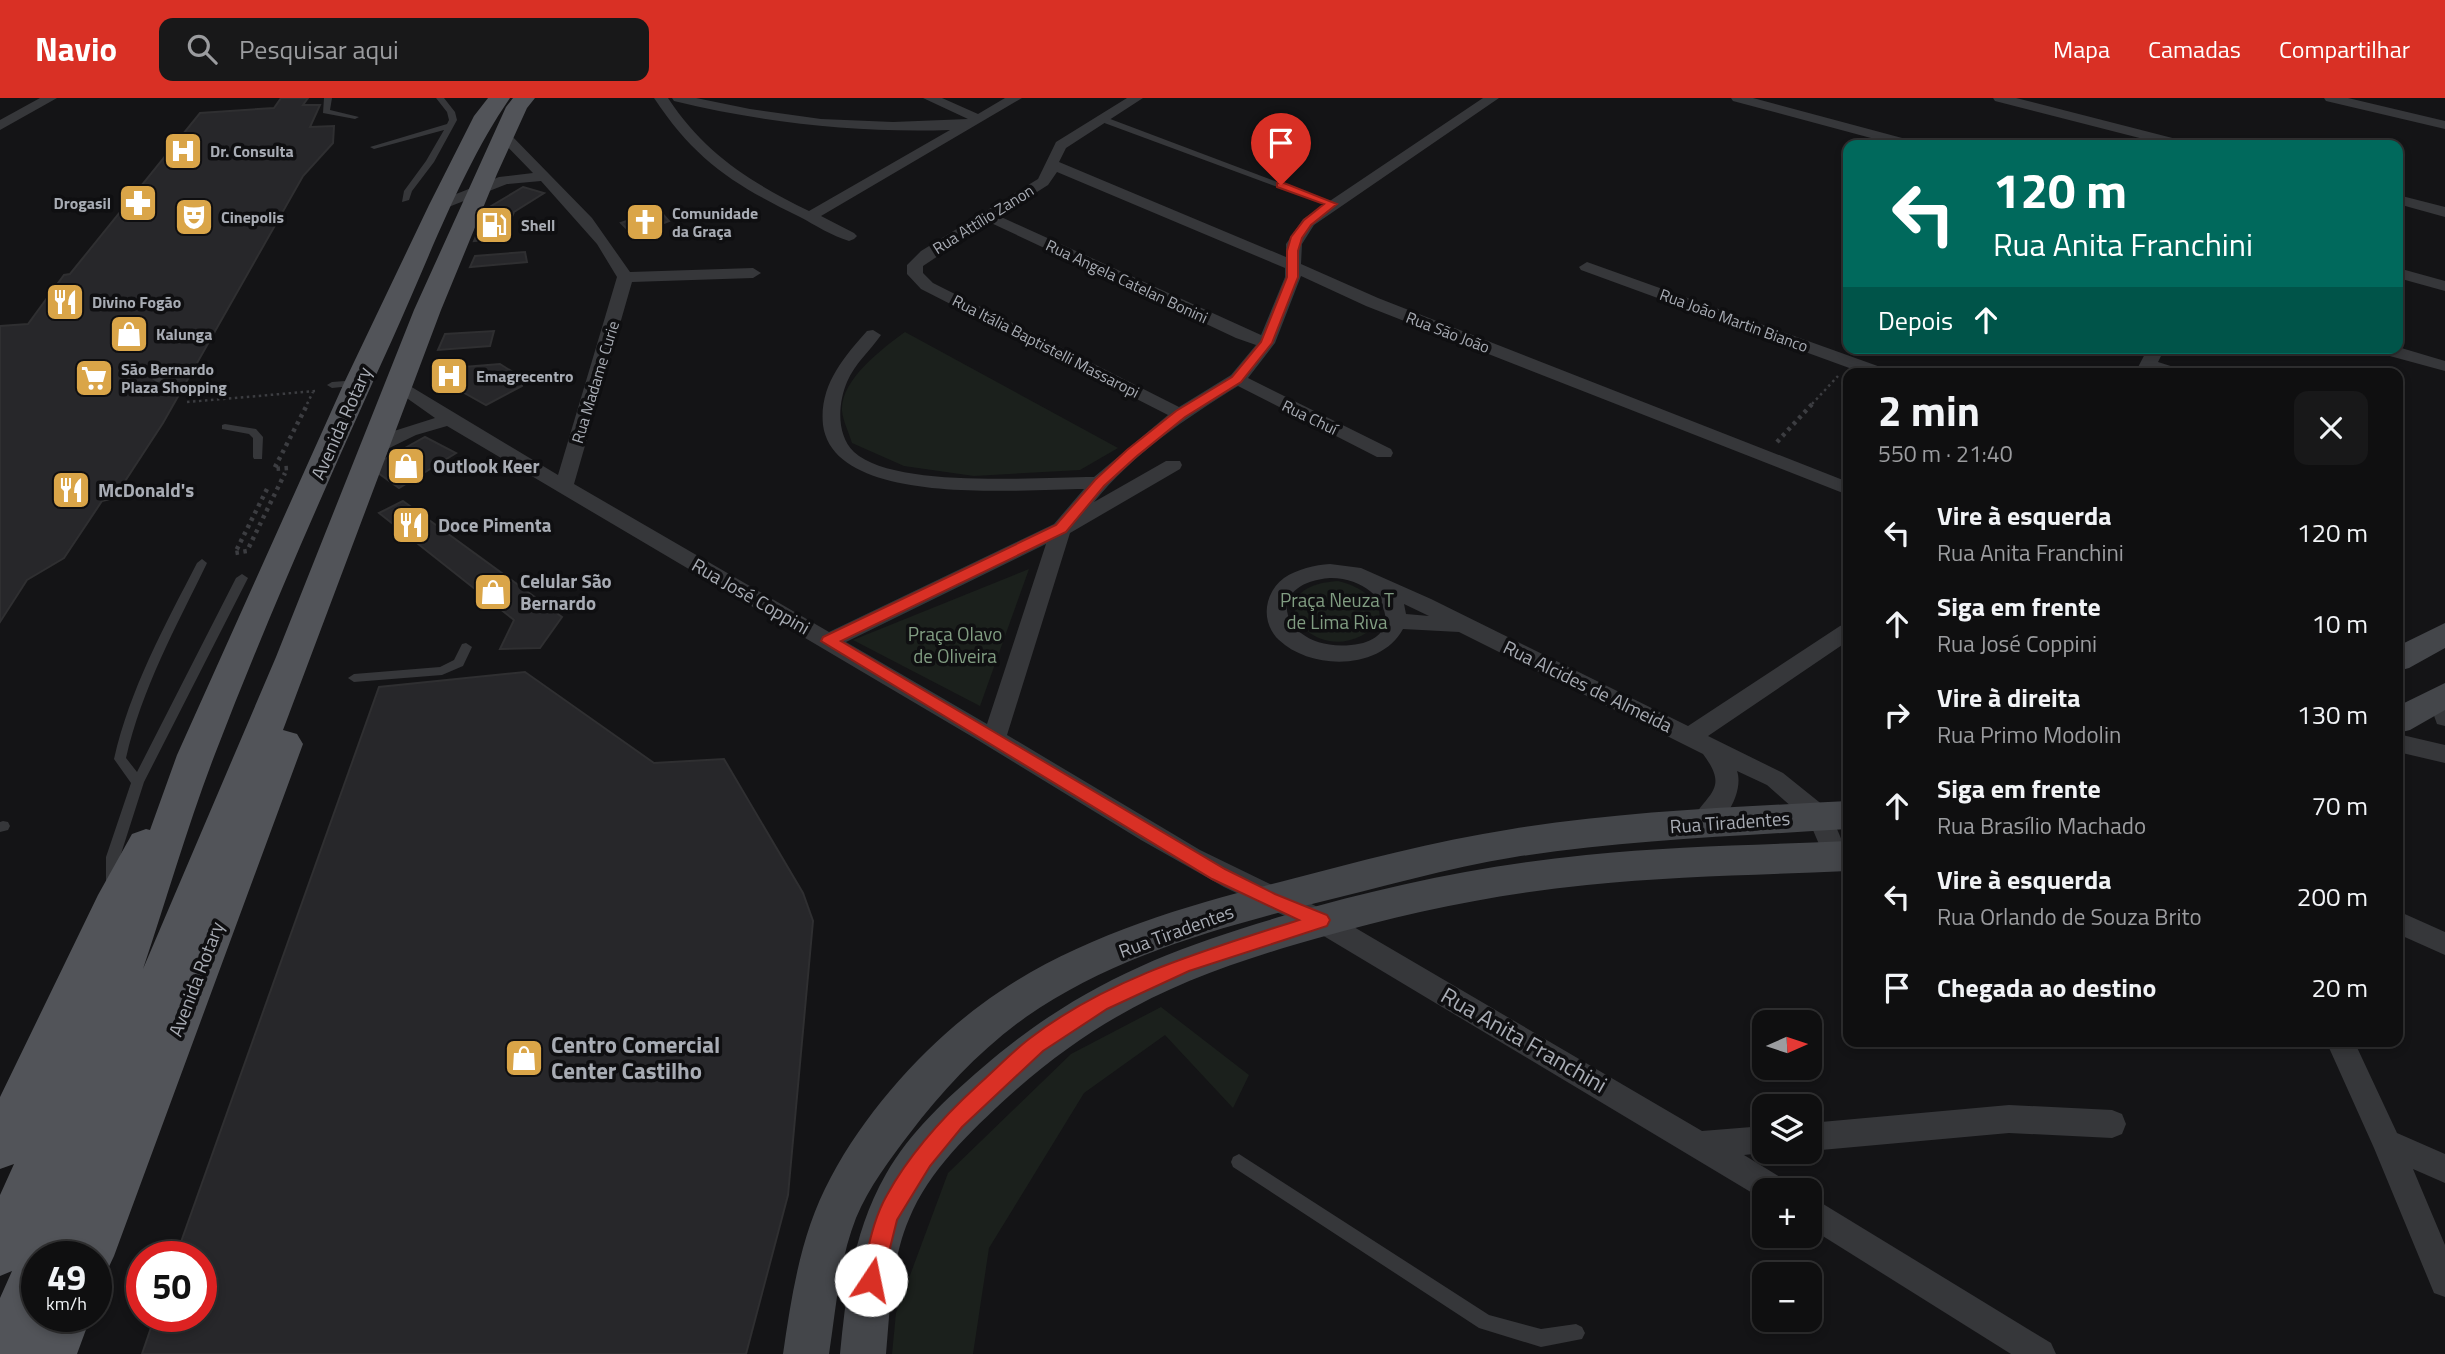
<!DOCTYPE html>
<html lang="pt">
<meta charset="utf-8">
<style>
:root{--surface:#0f0f10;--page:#181819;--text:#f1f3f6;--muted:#9b9c9f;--line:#2f2f30;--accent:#d93025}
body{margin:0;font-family:"Titillium Web",sans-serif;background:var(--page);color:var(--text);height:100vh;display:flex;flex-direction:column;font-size:26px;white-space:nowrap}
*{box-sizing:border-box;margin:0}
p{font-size:23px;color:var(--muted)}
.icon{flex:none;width:38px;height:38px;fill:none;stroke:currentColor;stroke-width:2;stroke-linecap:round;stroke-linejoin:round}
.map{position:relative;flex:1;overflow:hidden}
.sheet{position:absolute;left:1843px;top:270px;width:560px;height:679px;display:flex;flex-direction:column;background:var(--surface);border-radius:14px;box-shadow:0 4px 10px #0003,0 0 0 2px var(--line)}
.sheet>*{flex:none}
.banner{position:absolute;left:1843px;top:42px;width:560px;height:214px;border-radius:14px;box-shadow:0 4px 10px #0003,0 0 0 2px var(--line);background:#00695c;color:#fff;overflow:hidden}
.needle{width:46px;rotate:87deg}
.controls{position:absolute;left:1752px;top:912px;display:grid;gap:14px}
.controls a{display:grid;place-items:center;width:70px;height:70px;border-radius:14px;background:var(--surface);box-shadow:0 4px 10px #0003,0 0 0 2px var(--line);font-size:35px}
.speed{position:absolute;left:21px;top:1143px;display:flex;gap:14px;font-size:35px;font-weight:700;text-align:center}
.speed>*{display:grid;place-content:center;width:91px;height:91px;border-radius:50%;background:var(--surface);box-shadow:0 4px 10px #0003,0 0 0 2px var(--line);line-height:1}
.speed small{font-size:18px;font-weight:400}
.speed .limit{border:10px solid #d22;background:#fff;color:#111}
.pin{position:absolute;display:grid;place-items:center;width:60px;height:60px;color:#fff;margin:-72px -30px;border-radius:50% 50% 50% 0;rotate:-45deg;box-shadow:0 0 7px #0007}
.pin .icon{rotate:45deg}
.me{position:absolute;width:77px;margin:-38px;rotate:11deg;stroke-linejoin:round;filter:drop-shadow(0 0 5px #0008)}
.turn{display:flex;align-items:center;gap:24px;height:147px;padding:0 35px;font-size:32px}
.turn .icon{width:91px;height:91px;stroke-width:2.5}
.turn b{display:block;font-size:49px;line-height:60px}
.then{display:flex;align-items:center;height:66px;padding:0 35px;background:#0003;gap:14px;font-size:26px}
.round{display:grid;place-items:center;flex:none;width:74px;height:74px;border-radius:14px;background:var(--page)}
.summary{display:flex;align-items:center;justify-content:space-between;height:119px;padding:0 35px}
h1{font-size:42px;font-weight:700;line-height:52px}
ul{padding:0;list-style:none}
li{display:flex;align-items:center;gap:21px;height:91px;padding:0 35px}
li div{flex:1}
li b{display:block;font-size:26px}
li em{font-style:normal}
header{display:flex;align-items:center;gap:42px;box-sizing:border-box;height:98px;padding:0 35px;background:var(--accent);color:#fff}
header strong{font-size:33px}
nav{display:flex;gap:38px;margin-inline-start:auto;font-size:24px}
.search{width:490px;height:63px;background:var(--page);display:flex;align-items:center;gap:18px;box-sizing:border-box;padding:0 24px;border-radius:14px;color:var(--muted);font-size:26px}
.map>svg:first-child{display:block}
.green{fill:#1b201c}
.building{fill:#27272a;stroke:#2f2f31;stroke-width:2}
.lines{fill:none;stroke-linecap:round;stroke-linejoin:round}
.path-far1{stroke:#3c3d41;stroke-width:2.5;stroke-dasharray:2.5 3.5;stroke-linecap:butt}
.path{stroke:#3c3d41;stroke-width:4.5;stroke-dasharray:3.5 4.5;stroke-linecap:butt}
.service{fill:#36373a;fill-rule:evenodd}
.minor{fill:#36373a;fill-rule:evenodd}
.secondary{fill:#44464a;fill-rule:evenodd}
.primary{fill:#525459;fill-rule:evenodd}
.route{fill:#d93025;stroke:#8d1f18;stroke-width:2}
.labels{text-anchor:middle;stroke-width:7;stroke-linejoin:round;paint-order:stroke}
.far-poi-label{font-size:16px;font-weight:bold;fill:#a8acb4;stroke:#0f0f11;text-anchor:start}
.far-street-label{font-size:16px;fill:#a8acb4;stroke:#0f0f11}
.street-label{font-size:19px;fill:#a8acb4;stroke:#0f0f11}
.poi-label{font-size:19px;font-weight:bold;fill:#a8acb4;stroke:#0f0f11;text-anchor:start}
.park-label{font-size:19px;fill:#819d82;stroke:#0f0f11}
.near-street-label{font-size:23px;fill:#a8acb4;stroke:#0f0f11}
.near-poi-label{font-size:23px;font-weight:bold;fill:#a8acb4;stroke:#0f0f11;text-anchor:start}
</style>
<header>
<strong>Navio</strong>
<div class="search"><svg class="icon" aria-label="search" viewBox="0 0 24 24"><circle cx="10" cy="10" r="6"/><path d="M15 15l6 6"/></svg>Pesquisar aqui</div>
<nav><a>Mapa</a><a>Camadas</a><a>Compartilhar</a></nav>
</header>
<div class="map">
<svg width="2445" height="1256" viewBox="0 0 2445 1256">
<rect width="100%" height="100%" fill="#141416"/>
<g class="green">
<path d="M905,234L1118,350L1080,372L974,378L904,368L852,345C849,335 843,323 842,313C840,282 883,250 905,234Z"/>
<polygon points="1029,471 980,608 853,542"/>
<path d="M1338,483C1366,489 1402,517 1361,538C1308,565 1254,488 1338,483Z"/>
<polygon points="1161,909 1249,977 1233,1010 1165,937 1084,995 989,1150 973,1256 892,1256 896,1215 948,1075 1071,956"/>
</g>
<g class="building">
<polygon points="281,0 308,0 303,7 320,7 310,29 334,28 333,45 303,78 163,325 114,400 102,403 64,460 27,482 0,524 0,228 28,226 64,177 70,176 200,15 274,10"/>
<polygon points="523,89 544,95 514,114 503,140 474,143 488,110"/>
<polygon points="659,112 669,123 633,137 621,125"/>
<polygon points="525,154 527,164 470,169 475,158"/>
<polygon points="494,233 490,248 438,252 445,236"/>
<polygon points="500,266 519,278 522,288 486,307 436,279 439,271"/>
<polygon points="425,339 456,355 399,390 374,372 380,364"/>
<polygon points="403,403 562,519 540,550 500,551 514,522 379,415"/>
<polygon points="525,574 654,665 724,661 803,795 813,823 788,1097 746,1256 142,1256 155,1218 201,1218 201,1158 176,1158 379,589"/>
</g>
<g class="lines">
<g class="path-far1">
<polyline points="187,304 316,293"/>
<polyline points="307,306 313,294"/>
<polyline points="1812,306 1838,278"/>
</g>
<g class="path">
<polyline points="1777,344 1813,305"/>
<polyline points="288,370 274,371 308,305"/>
<polyline points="267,391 235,455 247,453 285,375"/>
</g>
<g class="service">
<polygon points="324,0 332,0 330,12 359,19 355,21 323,15"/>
<polygon points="436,0 444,0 455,14 457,22 434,64 412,93 409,102 402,104 404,93 426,63 444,32 374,51 370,49 447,26 449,22 447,14"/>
<polygon points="1099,19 1105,19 1336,106 1329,108 1099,23"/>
<polygon points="204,273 207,274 207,278 157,284 152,281 157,278"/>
<polygon points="358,282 363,285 361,287 332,290 327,287 332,284"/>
<polygon points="225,326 256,331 263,339 262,361 254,361 253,359 253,340 249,336 222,331 222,327"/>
<path d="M202,461L207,465C176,529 142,590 126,660L137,674L236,480L242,476L248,480L144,684L120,759V787L118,791L113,793L108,791L106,787V759L131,685L114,661C130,591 164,529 197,465Z"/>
<polygon points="466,545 472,549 463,568 442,577 354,584 348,580 354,576 440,569 454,562 462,546"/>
<polygon points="3,723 8,724 10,728 8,732 0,734 0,724"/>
<polygon points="1239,1056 1489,1217 1541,1231 1576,1226 1582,1229 1585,1235 1582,1241 1541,1249 1479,1230 1233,1069 1231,1064 1233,1059"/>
</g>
<g class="minor">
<polygon points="40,0 57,0 0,32 0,22"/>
<path d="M654,0H668C705,56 750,84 809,113L950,32C856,35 765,25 674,3L672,0H696L750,11L821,21L893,24L968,21L923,0H942L978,16L1005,0H1022L821,118L854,135L857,138L854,141L849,143C832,138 815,127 800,119C734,87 695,62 654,0Z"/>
<path d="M1127,0H1143L1066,50L1059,64L1286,159V146L1303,121L1483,0H1499L1314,127L1302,146L1301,166L1378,200L1848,384V397L1366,208L1301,178L1275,245L1248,280L1391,351L1393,355L1391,359H1377L1238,288C1186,320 1133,356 1094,404L1166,363H1180L1182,367L1180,371L1070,435L1007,637L1200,752L1330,815L1702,1033L1764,1028V1054H1770L1744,1057L1785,1082L1790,1092H1764V1102L1312,831L1224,789L1141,742L976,641L447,328L416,337L373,358L364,352L394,333L435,320L394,291L391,287L400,282L558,377L617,179L597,146L541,83L507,86L446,110H436L433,107L436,104L499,79L533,75L496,37L503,33L508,34L592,120L630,174L753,170L761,175L753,180L632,184L574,386L829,534L1054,426L1084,391C1022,391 834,410 823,327C819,288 843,260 867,233L873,232L881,237C870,253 855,265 847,284C838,305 836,337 854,354C894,391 1039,379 1094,379L1168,317L921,191L907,176V167L921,153L1038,81L1056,44ZM1057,74L1285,170V179L1261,237L999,118L1048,87ZM989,124L1236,240L1256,247L1231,277L1179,309L933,185L923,175V168ZM1046,446L987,626L846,544Z"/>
<polygon points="1731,0 1753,0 1917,44 1919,47 1897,47 1733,3"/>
<polygon points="1993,0 2016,0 2188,44 2190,47 2167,47 1995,3"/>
<polygon points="2324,0 2348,0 2445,23 2445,31 2326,3"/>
<polygon points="2398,97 2445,109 2445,119 2398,106"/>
<polygon points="1587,164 1886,271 1889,275 1863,275 1581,172 1579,169"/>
<polygon points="2398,170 2445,183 2445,193 2398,180"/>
<polygon points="2398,249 2445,263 2445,273 2375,254 2373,250"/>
<polygon points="2148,250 2165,250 2158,264 2180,271 2183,275 2135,275"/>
<path d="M1330,466L1361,470L1431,501L1688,628L1840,528L1848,525V543L1708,638L1783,675L1829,712L1848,757L1845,765L1836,768L1827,765L1810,725L1767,687L1737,673C1745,695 1720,739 1694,731L1691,724C1707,694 1730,692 1703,656L1459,534L1403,531C1381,572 1312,573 1279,542C1260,524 1264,495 1284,480C1297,471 1315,467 1330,466ZM1330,480C1384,479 1412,541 1351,547C1284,554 1258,486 1330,480ZM1404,506L1429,518L1406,516Z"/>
<polygon points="2439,593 2445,595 2445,628 2437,626 2428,601 2431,595"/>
<polygon points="2398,636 2445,647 2445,665 2398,654"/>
<polygon points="2398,813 2445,834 2445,857 2398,836"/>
<polygon points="2326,943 2354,943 2397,1035 2445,1056 2445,1085 2413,1071 2445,1147 2445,1199 2434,1195 2374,1050"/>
<polygon points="2009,1007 2112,1012 2122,1016 2126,1026 2122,1036 2112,1040 2009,1035 1810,1053 1810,1025"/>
<polygon points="1810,1098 2051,1245 2056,1256 2011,1256 1810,1130"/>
</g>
<g class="secondary">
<polygon points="2445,525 2445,550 2409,570 2398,573 2398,548"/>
<polygon points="2445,585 2445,612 2410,632 2398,635 2398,608"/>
<path d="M1848,703V731C1737,738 1625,742 1515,759C1446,770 1379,790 1312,806C1214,831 1110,860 1026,919C981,951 943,992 910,1035C890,1061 869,1089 856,1120C839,1163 836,1211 829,1256H783C792,1195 801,1134 831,1079C869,1008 932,939 999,894C1082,838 1184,808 1280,784C1357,764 1434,743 1512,731C1623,713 1736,709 1848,703Z"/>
<path d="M1848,743V773C1761,777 1673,778 1587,787C1496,796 1406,815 1318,840C1194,875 1107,910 1009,998C971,1033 929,1072 909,1121C891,1163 890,1212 886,1256H840C846,1193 854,1132 886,1076C910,1034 946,1001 982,970C1078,887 1166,852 1286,817C1384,788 1484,767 1586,757C1673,748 1761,747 1848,743Z"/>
</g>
<path class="primary" d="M488,0H510C462,69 427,165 392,242C330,378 269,516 215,656C188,726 167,800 143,871L276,559L414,212L506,9L513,0H535L527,10L497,76L441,212L283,632L297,636L303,646L114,1158L106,1175L96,1180V1158H37V1218H91L77,1256H0V1200L12,1173L0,1178V1097L14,1066L0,1071V999L98,797L132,736L146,731L150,732L177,657L344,285L429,107L474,18Z"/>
</g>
<path class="route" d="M1277,85H1284L1337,106L1311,127L1302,140L1298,153V179L1272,245L1241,284L1185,319L1137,358L1104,388L1066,434L841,543L1225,771L1275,796L1327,817L1330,822L1327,828L1189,873L1107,911L1043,953L962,1029L930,1068L897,1122L882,1182L879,1190L871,1193L863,1190L860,1182C868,1154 872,1123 887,1097C910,1055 943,1019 978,987C995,972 1011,955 1029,941C1108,880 1206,852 1299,822L1212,781L821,543L823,539L1056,427L1095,382L1127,352L1176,313L1232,279L1261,244L1287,179V153L1291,139L1304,122L1324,106L1277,89Z"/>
<defs>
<g id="hospital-square" transform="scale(2.0125)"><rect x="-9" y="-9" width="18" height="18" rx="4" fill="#daa548" stroke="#0f0f11"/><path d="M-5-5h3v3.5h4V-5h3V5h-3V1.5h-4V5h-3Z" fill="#fff"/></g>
<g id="pharmacy-square" transform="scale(2.0125)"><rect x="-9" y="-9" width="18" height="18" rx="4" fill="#daa548" stroke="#0f0f11"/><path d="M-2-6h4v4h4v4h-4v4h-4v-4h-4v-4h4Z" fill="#fff"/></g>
<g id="theatre-square" transform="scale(2.0125)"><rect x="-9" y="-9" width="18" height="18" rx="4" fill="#daa548" stroke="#0f0f11"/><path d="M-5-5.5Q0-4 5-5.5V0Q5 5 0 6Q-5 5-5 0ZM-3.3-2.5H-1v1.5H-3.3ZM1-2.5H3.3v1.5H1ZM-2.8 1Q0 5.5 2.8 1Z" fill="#fff"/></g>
<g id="church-square" transform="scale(2.0125)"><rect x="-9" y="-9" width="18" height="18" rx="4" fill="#daa548" stroke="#0f0f11"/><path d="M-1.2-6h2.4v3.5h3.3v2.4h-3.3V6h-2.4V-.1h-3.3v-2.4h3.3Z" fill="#fff"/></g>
<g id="fuel-square" transform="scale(2.0125)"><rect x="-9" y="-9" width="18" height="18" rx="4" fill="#daa548" stroke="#0f0f11"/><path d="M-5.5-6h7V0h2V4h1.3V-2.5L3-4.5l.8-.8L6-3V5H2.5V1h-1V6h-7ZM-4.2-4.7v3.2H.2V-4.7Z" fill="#fff"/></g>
<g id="restaurant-square" transform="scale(2.0125)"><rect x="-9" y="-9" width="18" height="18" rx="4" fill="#daa548" stroke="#0f0f11"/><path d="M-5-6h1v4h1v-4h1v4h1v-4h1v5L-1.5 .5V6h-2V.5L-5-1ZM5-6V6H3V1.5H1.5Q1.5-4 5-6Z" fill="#fff"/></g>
<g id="shop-square" transform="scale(2.0125)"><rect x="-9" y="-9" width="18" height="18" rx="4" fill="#daa548" stroke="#0f0f11"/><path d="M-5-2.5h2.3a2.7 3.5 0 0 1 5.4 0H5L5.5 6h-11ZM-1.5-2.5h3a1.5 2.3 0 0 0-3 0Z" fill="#fff"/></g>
<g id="supermarket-square" transform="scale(2.0125)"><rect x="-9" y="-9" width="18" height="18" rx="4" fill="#daa548" stroke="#0f0f11"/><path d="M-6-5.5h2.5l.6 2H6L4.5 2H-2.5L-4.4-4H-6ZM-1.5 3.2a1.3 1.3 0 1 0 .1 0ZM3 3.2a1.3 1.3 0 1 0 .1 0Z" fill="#fff"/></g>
</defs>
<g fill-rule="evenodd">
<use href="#hospital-square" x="183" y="53"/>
<use href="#pharmacy-square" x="138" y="105"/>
<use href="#theatre-square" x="194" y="119"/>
<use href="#church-square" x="645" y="124"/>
<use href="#fuel-square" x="494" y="127"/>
<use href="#restaurant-square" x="65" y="204"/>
<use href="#shop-square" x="129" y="236"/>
<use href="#hospital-square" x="449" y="278"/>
<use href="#supermarket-square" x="94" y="280"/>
<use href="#shop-square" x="406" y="368"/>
<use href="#restaurant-square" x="71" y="392"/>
<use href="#restaurant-square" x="411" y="427"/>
<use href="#shop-square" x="493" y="494"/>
<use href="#shop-square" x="524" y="960"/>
</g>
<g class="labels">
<g class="far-poi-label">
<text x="210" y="59">Dr. Consulta</text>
<text x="111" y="111" text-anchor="end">Drogasil</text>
<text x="672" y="121">Comunidade<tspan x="672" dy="18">da Graça</tspan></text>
<text x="221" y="125">Cinepolis</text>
<text x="521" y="133">Shell</text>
<text x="92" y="210">Divino Fogão</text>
<text x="156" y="242">Kalunga</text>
<text x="121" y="277">São Bernardo<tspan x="121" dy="18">Plaza Shopping</tspan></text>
<text x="476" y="284">Emagrecentro</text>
</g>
<g class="far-street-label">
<text transform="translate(983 121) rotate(-32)" y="6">Rua Attílio Zanon</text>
<text transform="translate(1127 183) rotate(25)" y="6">Rua Angela Catelan Bonini</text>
<text transform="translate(1734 222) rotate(20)" y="6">Rua João Martin Bianco</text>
<text transform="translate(1448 234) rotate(21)" y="6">Rua São João</text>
<text transform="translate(1046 248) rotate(27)" y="6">Rua Itália Baptistelli Massaropi</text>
<text transform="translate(595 284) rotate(-73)" y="6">Rua Madame Curie</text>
<text transform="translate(1310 319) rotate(26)" y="6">Rua Chuí</text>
</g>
<g class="street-label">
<text transform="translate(341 325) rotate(-66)" y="7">Avenida Rotary</text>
<text transform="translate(751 498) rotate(30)" y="7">Rua José Coppini</text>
<text transform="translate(1588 588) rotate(26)" y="7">Rua Alcides de Almeida</text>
<text transform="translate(1730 724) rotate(-4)" y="7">Rua Tiradentes</text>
<text transform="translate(1176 833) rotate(-20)" y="7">Rua Tiradentes</text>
<text transform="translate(196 881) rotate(-69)" y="7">Avenida Rotary</text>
</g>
<g class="poi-label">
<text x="433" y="375">Outlook Keer</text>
<text x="98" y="399">McDonald's</text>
<text x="438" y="434">Doce Pimenta</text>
<text x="520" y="490">Celular São<tspan x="520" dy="22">Bernardo</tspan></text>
</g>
<g class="park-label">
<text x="1337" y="509">Praça Neuza T<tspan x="1337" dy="22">de Lima Riva</tspan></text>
<text x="955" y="543">Praça Olavo<tspan x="955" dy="22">de Oliveira</tspan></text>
</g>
<g class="near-street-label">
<text transform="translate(1524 942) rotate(30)" y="8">Rua Anita Franchini</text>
</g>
<g class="near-poi-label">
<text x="551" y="955">Centro Comercial<tspan x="551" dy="26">Center Castilho</tspan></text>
</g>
</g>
</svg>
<div class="controls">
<a><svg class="needle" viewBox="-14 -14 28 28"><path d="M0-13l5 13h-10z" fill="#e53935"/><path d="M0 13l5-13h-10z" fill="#9b9c9f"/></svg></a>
<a><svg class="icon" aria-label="layers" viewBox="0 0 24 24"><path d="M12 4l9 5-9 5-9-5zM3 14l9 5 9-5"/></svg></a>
<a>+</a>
<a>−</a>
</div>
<div class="speed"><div>49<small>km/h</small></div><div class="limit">50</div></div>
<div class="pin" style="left:1281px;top:87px;background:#d93025"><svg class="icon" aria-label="arrive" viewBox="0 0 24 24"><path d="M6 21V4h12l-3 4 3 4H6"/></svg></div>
<svg class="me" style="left:871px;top:1182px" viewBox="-20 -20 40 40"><circle r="19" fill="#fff"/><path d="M0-13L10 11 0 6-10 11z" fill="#d93025"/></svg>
<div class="banner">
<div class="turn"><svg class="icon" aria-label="left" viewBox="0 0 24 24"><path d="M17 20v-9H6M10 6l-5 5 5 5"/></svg><div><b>120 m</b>Rua Anita Franchini</div></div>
<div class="then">Depois<svg class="icon" aria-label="ahead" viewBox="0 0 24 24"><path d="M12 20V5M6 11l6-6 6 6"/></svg></div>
</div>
<section class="sheet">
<div class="summary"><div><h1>2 min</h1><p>550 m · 21:40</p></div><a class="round"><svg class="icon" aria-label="close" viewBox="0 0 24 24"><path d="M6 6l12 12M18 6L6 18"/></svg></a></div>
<ul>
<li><svg class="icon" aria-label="left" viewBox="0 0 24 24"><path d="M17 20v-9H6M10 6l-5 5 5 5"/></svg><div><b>Vire à esquerda</b><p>Rua Anita Franchini</p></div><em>120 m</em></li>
<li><svg class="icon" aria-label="ahead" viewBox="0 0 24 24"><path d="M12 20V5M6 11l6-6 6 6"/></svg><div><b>Siga em frente</b><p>Rua José Coppini</p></div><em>10 m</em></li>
<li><svg class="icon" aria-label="right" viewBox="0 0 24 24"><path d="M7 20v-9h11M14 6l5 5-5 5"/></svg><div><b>Vire à direita</b><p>Rua Primo Modolin</p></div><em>130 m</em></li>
<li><svg class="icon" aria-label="ahead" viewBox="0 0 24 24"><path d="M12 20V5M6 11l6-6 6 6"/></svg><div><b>Siga em frente</b><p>Rua Brasílio Machado</p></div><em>70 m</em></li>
<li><svg class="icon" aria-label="left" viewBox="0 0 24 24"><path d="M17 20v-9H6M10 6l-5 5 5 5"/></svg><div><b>Vire à esquerda</b><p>Rua Orlando de Souza Brito</p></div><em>200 m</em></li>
<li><svg class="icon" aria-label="arrive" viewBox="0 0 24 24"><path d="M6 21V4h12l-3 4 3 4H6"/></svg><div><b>Chegada ao destino</b></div><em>20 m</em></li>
</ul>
</section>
</div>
